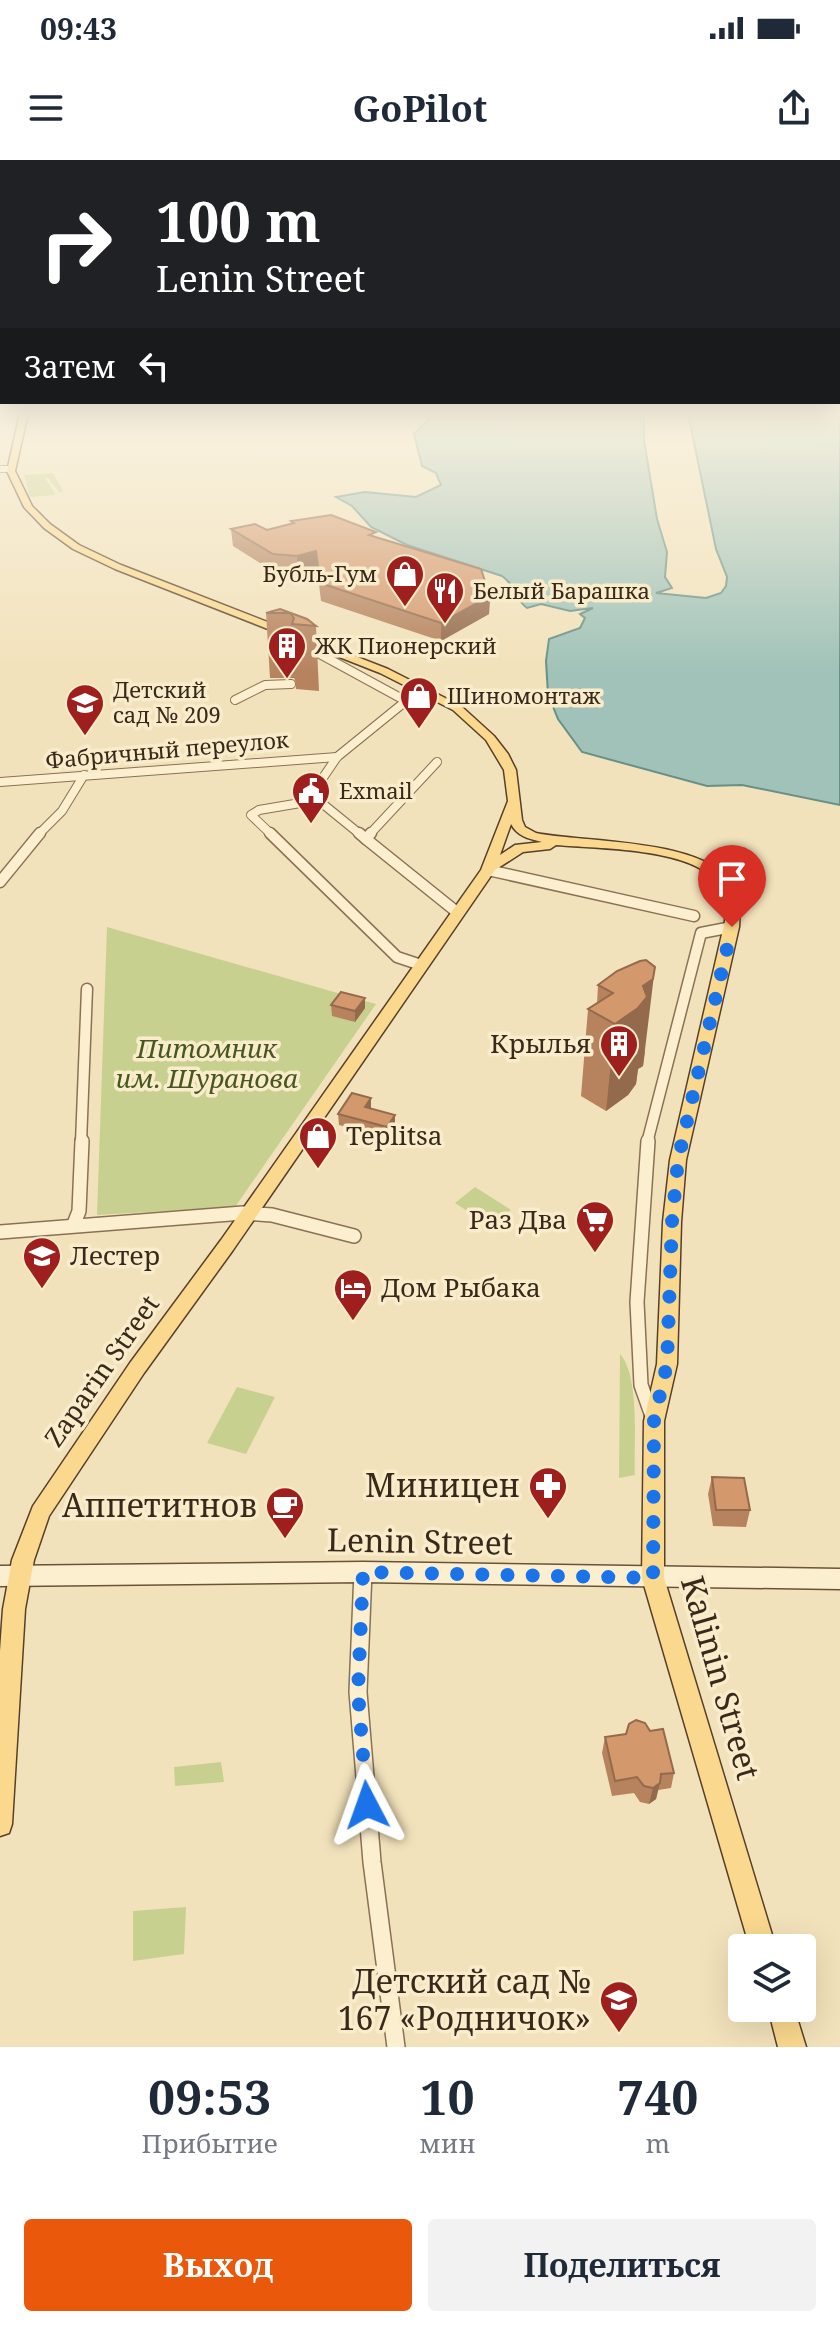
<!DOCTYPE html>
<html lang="ru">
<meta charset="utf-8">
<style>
:root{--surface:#fff;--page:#f2f2f3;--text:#1f2937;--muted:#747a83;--accent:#ea580c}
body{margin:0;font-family:"Noto Serif",serif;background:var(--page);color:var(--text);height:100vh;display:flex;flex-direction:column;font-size:30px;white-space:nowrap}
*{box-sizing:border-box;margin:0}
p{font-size:26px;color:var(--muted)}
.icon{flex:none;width:44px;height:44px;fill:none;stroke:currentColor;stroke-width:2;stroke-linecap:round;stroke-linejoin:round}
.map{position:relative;height:1887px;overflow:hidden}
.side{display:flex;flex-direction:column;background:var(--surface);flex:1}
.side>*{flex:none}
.hud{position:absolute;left:0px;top:0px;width:840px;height:244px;box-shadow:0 8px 32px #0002;background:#202124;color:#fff;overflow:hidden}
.tools{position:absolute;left:728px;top:1774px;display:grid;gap:16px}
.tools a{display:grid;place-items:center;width:88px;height:88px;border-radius:8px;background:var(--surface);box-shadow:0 8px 32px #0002;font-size:40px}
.pin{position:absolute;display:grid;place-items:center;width:68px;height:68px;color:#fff;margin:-82px -34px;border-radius:50% 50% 50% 0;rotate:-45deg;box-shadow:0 0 8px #0007}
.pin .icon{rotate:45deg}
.me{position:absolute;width:88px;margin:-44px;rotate:356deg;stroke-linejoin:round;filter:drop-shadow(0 0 6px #0008)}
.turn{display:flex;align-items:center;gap:28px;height:168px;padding:0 24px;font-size:36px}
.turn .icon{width:104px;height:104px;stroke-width:2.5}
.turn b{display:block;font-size:56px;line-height:68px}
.then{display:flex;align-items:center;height:76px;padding:0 24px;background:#0003;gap:16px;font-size:30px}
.eta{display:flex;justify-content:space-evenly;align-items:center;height:136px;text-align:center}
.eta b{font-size:48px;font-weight:700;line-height:56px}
.cta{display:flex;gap:16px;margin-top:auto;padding:16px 24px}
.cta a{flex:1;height:92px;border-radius:8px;background:var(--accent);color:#fff;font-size:32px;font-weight:700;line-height:92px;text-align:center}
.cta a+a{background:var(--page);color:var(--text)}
.status{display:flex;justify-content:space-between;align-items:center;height:56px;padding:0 40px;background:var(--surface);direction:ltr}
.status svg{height:22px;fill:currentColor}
header{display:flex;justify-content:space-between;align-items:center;height:104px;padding:0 24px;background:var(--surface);font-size:36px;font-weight:700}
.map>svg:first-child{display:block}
.green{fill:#c8d08f}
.water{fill:#a0c2b8;stroke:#679086;stroke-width:2}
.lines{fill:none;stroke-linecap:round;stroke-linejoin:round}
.minor-far4-casing{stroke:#8a7154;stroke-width:8}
.minor-far3-casing{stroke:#8a7154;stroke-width:10}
.minor-far2-casing{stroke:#8a7154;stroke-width:13}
.minor-far1-casing{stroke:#8a7154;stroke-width:16}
.minor-casing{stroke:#8a7154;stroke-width:20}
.secondary-casing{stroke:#6c5237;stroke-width:3}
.primary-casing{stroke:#573f29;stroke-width:3}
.minor-far4{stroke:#fcefcf;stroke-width:6}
.minor-far3{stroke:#fcefcf;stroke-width:8}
.minor-far2{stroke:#fcefcf;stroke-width:10}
.minor-far1{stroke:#fcefcf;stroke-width:13}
.minor{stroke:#fcefcf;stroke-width:17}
.secondary{fill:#fcefcf;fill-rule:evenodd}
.primary{fill:#fad98e;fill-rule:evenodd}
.wall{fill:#b6835e}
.shaded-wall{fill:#946a4c}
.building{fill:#d4986d;stroke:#946a4c;stroke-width:2}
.route{stroke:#1a73e8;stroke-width:14;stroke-dasharray:0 25.2}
.labels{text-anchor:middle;stroke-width:7;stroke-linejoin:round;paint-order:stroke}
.far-poi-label{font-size:22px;fill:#38291a;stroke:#f8eccb;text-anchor:start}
.far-street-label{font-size:22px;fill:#38291a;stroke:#f8eccb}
.poi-label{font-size:26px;fill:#38291a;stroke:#f8eccb;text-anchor:start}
.park-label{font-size:26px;font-style:italic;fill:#48561f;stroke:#f8eccb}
.street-label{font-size:26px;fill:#38291a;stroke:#f8eccb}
.near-poi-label{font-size:32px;fill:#38291a;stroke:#f8eccb;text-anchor:end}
.near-street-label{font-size:32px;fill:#38291a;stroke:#f8eccb}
</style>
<div class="status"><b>09:43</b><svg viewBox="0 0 49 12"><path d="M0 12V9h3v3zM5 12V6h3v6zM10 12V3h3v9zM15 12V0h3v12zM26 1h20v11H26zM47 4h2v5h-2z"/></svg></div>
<header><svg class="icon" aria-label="menu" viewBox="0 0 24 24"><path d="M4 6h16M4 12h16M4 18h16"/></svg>GoPilot<svg class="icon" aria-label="share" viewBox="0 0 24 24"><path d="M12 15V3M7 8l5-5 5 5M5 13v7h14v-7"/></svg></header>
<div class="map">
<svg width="840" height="1887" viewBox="0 0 840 1887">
<rect width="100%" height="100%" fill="#f2e2bb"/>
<g class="green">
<polygon points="53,313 63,331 60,333 48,318 45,318 56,335 30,337 24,315"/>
<polygon points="107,767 376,844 235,1047 97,1055"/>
<polygon points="475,1027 511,1050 490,1066 455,1043"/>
<path d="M620,1194C640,1216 634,1285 635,1315L619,1318Z"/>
<polygon points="237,1227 275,1237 246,1294 207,1283"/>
<polygon points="221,1602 224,1622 175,1626 174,1607"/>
<polygon points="186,1747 184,1794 133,1801 133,1751"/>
</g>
<path class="water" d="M419,249H644V280L657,359L667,392L665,417L672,428L656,433L706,438L721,433L726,426L727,417L716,389L687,249H840V645L742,625L707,626L582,592L558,559L548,534L546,501L549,479L580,468L585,458L580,454L593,448L570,451L541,444L527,448C515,440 516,425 502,416L407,385L371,367L352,346L336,337L365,332L416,337L441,325L436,313L422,306L414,274L429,259Z"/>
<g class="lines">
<g class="minor-far4-casing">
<polyline id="minor-far4" points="0,309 11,309"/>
</g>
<g class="minor-far3-casing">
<g id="minor-far3">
<polyline points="307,487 406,541 337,597 314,631 318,640 361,675"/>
<polyline points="235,540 265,525 291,524"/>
<polyline points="0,622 337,597"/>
<polyline points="38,675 62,651 84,615"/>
<polyline points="272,675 251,655 259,650 318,640"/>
<polyline points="369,675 437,602"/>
</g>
</g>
<g class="minor-far2-casing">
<g id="minor-far2">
<polyline points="270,673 397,797 421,805"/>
<polyline points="359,673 366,679"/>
<polyline points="371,673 366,679 458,753"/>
<polyline points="488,710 694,756"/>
<polyline points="0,722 40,673"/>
<polyline points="81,983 87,829"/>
<polyline points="647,983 701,773 732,767"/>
</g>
</g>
<g class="minor-far1-casing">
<g id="minor-far1">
<polyline points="648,981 637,1142 641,1225 652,1256"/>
<polyline points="74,1064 79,1051 82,981"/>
<polyline points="0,1072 243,1053 272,1055 354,1076"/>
</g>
</g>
<g class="minor-casing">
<polyline id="minor" points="363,1412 358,1532 372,1702 396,1887"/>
</g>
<g class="secondary-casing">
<polygon id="secondary" points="363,1402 840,1409 840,1429 363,1422 0,1426 0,1406"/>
</g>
<g class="primary-casing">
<g id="primary">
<path d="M21,249H29L15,311L32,346L50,364L79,385L121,405L388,509L461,546L494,576L508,594L516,610L522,660L525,667L536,673C585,683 706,678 733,725C740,738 740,753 739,767L686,1000L681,1062L677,1204L664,1261V1418L776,1788H750L642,1418L644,1261L657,1204L663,1062L670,1000L725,761C726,749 726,734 719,724C692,687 598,689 556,685L550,689L523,692L495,710L233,1090L144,1213L49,1356L34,1400L25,1449L12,1664L9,1673L0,1676V1491L3,1449L12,1400L33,1346L130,1203L221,1080L481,710L508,641L504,610L486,580L453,550L380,513L115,409L73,389L44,368L24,347L7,311ZM511,664C517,676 529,679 542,682L515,685L500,695Z"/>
<polygon points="768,1848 794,1848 806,1887 778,1887"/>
</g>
</g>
<use href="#minor-far4" class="minor-far4"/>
<use href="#minor-far3" class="minor-far3"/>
<use href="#minor-far2" class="minor-far2"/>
<use href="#minor-far1" class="minor-far1"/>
<use href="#minor" class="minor"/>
<use href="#secondary" class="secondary"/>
<use href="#primary" class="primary"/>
</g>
<g class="wall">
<polygon points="291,361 376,377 490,436 489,454 441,481 321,441 317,408 298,413 274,412 233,386 231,369 267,370 291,364"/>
<polygon points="280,449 316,466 319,531 296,529 295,520 294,518 270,518 266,453"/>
<polygon points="640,801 645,892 643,906 638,909 636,924 628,935 606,951 581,936 588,849 597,844 598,825"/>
<polygon points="331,845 365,848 355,862 332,856"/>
<polygon points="371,949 395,967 388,978 339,965 338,954"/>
<polygon points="712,1317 750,1350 746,1367 713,1366 708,1334"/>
<polygon points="605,1577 674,1613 671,1628 658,1630 656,1639 649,1644 640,1642 634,1633 612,1636 602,1593"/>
</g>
<g class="shaded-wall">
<polygon points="316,391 317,408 298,413 297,396"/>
<polygon points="490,436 489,454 441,481 441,463"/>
<polygon points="655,807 643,906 638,909 636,924 628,935 606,951 615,864 643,826"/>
<polygon points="365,838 365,848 355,862 355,851"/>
<polygon points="371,938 371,949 365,947"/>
<polygon points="395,955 395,967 388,978 387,967"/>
<polygon points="660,1623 656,1639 649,1644 653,1628"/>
</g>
<g class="building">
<polygon points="331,355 376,372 369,375 481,409 490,436 441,463 320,423 316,391 297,396 273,394 231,369 255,364 267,370 294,363 291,361"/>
<polygon points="280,449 307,459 316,466 292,464 294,458 290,453 266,453"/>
<polygon points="646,800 655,807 653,819 643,826 647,837 638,848 615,864 588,849 613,833 598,825 617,811 640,801"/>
<polygon points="341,832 365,838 355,851 331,845"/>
<polygon points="352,933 371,938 365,947 395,955 387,967 338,954"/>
<polygon points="712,1317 744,1318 750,1350 716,1350"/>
<polygon points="636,1560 645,1563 650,1571 663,1569 674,1613 661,1614 660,1623 653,1628 644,1626 637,1617 615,1621 605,1577 626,1574 629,1564"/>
</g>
<linearGradient id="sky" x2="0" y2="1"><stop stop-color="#8bbad5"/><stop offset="0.49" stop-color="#f9f2e0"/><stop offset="1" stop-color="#f9f2e0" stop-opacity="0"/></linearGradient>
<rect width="840" height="513" fill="url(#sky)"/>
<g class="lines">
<polyline class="route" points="367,1645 358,1532 363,1412 653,1418 654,1261 667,1204 672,1062 678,1000 732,767"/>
</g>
<defs>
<g id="shop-pin" transform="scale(2)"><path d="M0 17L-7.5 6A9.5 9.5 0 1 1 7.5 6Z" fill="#9f1e1e" stroke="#f8eccb"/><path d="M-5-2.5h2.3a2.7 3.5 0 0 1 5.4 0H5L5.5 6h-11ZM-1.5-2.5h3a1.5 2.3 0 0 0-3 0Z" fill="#fff"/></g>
<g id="restaurant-pin" transform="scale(2)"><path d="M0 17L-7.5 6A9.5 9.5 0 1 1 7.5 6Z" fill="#9f1e1e" stroke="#f8eccb"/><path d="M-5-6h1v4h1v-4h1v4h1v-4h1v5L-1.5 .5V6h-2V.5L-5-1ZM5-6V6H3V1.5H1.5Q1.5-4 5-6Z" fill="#fff"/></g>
<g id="building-pin" transform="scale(2)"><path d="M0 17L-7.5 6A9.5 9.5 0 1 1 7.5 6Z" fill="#9f1e1e" stroke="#f8eccb"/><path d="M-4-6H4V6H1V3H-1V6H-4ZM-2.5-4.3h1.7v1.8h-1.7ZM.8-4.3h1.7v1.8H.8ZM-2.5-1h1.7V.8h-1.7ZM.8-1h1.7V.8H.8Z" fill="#fff"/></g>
<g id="school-pin" transform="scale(2)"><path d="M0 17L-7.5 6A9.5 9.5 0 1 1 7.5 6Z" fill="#9f1e1e" stroke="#f8eccb"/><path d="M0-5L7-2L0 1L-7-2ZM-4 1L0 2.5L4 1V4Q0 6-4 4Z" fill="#fff"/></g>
<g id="civic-pin" transform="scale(2)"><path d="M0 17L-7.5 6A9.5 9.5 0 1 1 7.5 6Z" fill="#9f1e1e" stroke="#f8eccb"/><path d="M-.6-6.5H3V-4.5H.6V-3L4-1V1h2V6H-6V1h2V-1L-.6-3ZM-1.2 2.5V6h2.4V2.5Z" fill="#fff"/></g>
<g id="supermarket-pin" transform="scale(2)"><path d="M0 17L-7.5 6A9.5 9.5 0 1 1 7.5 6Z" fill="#9f1e1e" stroke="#f8eccb"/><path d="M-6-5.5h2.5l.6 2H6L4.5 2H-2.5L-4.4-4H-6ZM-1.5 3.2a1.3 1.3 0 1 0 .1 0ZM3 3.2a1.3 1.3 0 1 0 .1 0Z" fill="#fff"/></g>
<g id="hotel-pin" transform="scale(2)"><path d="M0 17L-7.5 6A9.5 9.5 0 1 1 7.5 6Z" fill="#9f1e1e" stroke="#f8eccb"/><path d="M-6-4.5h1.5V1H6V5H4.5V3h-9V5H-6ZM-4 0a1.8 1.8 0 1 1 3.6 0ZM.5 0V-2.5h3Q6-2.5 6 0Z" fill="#fff"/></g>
<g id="pharmacy-pin" transform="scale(2)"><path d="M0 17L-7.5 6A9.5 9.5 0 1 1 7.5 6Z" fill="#9f1e1e" stroke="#f8eccb"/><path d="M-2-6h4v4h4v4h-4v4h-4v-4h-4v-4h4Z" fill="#fff"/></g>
<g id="cafe-pin" transform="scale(2)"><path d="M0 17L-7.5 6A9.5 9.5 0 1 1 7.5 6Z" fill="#9f1e1e" stroke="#f8eccb"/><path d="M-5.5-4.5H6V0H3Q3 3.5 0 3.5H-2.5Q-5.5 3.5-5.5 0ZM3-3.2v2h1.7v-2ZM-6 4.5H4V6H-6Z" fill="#fff"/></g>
</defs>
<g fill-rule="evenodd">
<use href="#shop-pin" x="405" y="414"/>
<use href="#restaurant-pin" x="445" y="431"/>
<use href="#building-pin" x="287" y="486"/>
<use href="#shop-pin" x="419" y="536"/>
<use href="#school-pin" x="85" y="543"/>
<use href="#civic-pin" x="311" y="631"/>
<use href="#building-pin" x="619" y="884"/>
<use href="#shop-pin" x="318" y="976"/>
<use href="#supermarket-pin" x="595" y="1060"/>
<use href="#school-pin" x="42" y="1096"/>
<use href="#hotel-pin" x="353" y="1128"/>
<use href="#pharmacy-pin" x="548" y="1326"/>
<use href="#cafe-pin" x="285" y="1346"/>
<use href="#school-pin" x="619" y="1840"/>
</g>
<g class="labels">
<g class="far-poi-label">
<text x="377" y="422" text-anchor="end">Бубль-Гум</text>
<text x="473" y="439">Белый Барашка</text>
<text x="315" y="494">ЖК Пионерский</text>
<text x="113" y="538">Детский<tspan x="113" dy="25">сад № 209</tspan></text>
<text x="447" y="544">Шиномонтаж</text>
<text x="339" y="639">Exmail</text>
</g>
<g class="far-street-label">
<text transform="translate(167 590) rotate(-5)" y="8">Фабричный переулок</text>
</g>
<g class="poi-label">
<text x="591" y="893" text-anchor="end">Крылья</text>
<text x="346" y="985">Teplitsa</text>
<text x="567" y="1069" text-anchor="end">Раз Два</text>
<text x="70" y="1105">Лестер</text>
<text x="381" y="1137">Дом Рыбака</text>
</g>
<g class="park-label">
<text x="207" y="898">Питомник<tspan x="207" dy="30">им. Шуранова</tspan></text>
</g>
<g class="street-label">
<text transform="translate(102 1211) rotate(-55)" y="9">Zaparin Street</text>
</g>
<g class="near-poi-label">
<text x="520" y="1337">Миницен</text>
<text x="257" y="1357">Аппетитнов</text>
<text x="591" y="1833">Детский сад №<tspan x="591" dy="37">167 «Родничок»</tspan></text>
</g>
<g class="near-street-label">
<text transform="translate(420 1382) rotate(1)" y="11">Lenin Street</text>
<text transform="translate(720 1518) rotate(74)" y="11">Kalinin Street</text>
</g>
</g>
</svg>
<div class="tools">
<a><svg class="icon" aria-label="layers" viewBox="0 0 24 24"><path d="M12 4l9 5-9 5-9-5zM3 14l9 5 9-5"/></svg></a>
</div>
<div class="pin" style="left:732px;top:767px;background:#d93025"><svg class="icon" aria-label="arrive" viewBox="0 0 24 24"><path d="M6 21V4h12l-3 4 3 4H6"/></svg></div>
<svg class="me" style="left:367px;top:1645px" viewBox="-20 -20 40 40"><path d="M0-17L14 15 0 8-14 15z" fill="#1a73e8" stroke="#fff" stroke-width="4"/></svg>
<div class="hud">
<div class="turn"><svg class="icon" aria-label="right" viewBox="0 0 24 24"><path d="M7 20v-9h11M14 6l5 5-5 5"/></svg><div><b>100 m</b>Lenin Street</div></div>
<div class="then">Затем<svg class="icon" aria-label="left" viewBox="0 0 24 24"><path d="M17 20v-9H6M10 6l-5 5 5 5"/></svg></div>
</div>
</div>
<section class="side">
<div class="eta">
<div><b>09:53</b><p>Прибытие</p></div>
<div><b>10</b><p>мин</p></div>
<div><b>740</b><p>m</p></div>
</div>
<div class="cta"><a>Выход</a><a>Поделиться</a></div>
</section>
